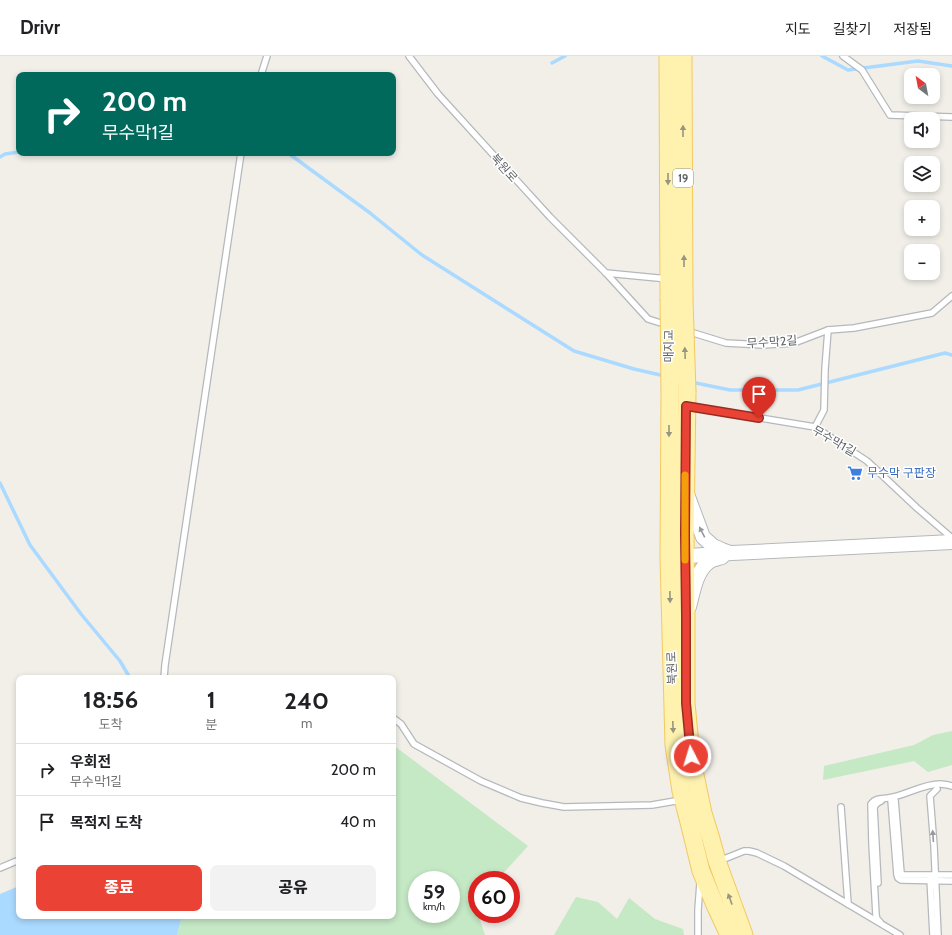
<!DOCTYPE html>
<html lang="ko">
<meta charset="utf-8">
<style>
:root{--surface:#fff;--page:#f2f2f2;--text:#202124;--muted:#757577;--line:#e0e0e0;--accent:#ea4335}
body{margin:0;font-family:Cabin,"Noto Sans KR",sans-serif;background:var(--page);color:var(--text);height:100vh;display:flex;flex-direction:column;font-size:15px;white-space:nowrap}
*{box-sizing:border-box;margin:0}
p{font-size:13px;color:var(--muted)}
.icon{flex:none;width:22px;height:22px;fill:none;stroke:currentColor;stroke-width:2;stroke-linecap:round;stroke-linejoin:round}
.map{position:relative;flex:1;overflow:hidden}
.panel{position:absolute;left:16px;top:619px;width:380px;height:244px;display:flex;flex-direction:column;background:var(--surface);border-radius:8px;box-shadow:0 2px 6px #0003}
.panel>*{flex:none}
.top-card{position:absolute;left:16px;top:16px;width:380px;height:84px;border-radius:8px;box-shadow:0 2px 6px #0003;background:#00695c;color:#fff;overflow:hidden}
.needle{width:26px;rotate:328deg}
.controls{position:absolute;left:904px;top:12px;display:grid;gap:8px}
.controls a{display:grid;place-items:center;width:36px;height:36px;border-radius:8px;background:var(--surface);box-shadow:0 2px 6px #0003;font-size:20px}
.speed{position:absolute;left:408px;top:815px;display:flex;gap:8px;font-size:20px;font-weight:700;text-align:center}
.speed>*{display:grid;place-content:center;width:52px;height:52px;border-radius:50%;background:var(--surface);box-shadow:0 2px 6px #0003;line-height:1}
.speed small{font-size:10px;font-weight:400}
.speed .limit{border:6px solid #d22;background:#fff;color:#111}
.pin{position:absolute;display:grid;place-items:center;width:34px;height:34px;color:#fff;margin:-41px -17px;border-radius:50% 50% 50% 0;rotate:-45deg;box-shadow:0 0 4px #0007}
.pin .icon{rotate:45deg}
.me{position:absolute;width:44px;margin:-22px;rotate:355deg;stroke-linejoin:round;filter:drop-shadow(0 0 3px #0008)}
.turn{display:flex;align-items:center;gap:14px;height:84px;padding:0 20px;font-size:18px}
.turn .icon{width:52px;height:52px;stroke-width:2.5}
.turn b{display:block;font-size:28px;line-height:34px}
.eta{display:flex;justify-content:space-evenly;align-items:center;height:68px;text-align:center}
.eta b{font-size:24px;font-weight:800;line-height:28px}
.cta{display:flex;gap:8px;margin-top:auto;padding:8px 20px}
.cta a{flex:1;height:46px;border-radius:8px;background:var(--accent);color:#fff;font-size:16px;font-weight:800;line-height:46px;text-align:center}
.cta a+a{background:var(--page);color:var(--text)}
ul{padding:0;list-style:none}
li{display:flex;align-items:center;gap:12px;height:52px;padding:0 20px;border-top:1px solid var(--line)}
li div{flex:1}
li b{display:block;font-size:15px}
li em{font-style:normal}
header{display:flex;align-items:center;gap:24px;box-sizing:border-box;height:56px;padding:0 20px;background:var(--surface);border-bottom:1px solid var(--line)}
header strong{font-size:19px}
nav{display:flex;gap:22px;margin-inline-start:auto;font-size:14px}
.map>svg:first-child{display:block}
.green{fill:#c5e8c5;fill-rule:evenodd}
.water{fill:#aadaff}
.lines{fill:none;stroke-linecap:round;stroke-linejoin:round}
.stream{stroke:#aadaff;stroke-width:3.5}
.service-casing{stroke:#b5b8bc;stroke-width:8}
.tertiary-casing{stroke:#b5b8bc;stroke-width:16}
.primary-casing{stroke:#f2c960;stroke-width:19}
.service{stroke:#fff;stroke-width:5.5}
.tertiary{stroke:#fff;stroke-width:14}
.primary{stroke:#fff2af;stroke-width:17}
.primary-bridge-casing{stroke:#f2c960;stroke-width:19;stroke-linecap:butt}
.primary-bridge{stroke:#fff2af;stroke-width:17}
.oneway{fill:#979581}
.oneway2{fill:#979a9d}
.route-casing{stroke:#982c22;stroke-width:10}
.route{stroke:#ea4335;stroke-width:7}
.slow{stroke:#f59e0b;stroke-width:7}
.labels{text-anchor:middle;stroke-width:3;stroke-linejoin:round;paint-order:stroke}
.shield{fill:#fff;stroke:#8f9295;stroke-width:1}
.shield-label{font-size:11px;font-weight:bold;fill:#5f6368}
.street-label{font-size:12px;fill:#5f6368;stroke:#fff}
.shop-label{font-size:12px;fill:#366cbe;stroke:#fff;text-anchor:start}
</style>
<header>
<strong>Drivr</strong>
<nav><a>지도</a><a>길찾기</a><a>저장됨</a></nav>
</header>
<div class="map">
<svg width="952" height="879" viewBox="0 0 952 879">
<rect width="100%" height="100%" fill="#f1efe8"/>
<g class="green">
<polygon points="952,675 952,709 928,716 914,705 823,724 824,710 914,689 933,679"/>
<path d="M393,689L528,790L497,824H477V846L475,848L477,854V858H478L485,879H177L182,860H393ZM417,824H451V858H417Z"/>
<polygon points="576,841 598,846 617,863 629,842 655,863 683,873 684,879 554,879"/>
</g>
<polygon class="water" points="19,830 19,860 182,860 177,879 0,879 0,838"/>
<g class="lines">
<g class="stream">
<polyline points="822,0 848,14 918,5 952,10"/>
<polyline points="552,7 565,0"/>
<polyline points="288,97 370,157 422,199 574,295 634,313 665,320"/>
<polyline points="0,101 5,98 19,96"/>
<polyline points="691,326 730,334 798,334 945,297 952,299"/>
<polyline points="0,427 30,489 81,558 120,605 130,622"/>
</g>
<g class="service-casing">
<g id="service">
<polyline points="409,0 438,38 550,161 606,217 648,263 667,269"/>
<polyline points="843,0 862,14 890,59 952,61"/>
<polyline points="261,19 267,0"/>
<polyline points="606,217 668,223"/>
<polyline points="687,275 726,287 763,289 794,287 828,274 854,272 932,257 952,240"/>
<polyline points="688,350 815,371 867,405 917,452 952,482"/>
<polyline points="815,371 824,354 825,313 828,274"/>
<polyline points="164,622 165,609 241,97"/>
<polyline points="393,662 401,668 414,688 481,725 521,742 542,747 564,751 652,749 681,744"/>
<polyline points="937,733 930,740 934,790 938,879"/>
<polyline points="891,744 897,819 898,822 901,824 952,825"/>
<polyline points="895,744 901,817 903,819 952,819"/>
<polyline points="841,751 848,848"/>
<polyline points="719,805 744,795 749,795 757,797 784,810 900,879"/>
<polyline points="0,812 19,804"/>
<polyline points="930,822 933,879"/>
<path d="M878,827L874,751C876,748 877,746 881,745"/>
<path d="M880,866L877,863L876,859L872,788L871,748C875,742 882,743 888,742C905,740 922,728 940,728C944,728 948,729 952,730"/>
<polyline points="698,879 698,854 700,827"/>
</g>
</g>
<g class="tertiary-casing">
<g id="tertiary">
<polyline points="687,438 703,481 713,490 722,494 730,497"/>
<polyline points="675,501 732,497 952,486"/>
<path d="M689,551C693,536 696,514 710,505C713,503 719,502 722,501"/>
</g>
</g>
<g class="primary-casing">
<g id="primary">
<polyline points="668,0 669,243"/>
<polyline points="683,0 684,244"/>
<polyline points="670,336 669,502 674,689 681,735 688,762 701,815 715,849 729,879"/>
<polyline points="687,336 685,478 686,560 686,647 691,700 703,757 711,783 717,805 744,879"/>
</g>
</g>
<use href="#service" class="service"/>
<use href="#tertiary" class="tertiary"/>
<use href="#primary" class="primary"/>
<g class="primary-bridge-casing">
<g id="primary-bridge">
<polyline points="669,243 670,336"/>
<polyline points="684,244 687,336"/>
</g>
</g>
<use href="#primary-bridge" class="primary-bridge"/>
</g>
<defs><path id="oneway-solid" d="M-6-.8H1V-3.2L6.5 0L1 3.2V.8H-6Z"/></defs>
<g class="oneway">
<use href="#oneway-solid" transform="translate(683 75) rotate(-90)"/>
<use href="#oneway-solid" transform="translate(668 123) rotate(90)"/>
<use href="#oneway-solid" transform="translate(684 205) rotate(-90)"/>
<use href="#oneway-solid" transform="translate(685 297) rotate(-92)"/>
<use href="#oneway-solid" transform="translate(669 375) rotate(90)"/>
<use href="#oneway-solid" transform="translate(670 541) rotate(89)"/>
<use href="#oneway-solid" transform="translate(673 671) rotate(88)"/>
<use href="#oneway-solid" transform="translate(730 843) rotate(-110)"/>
</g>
<g class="oneway2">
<use href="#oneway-solid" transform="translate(702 476) rotate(-117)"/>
<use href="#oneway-solid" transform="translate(933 780) rotate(-94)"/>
</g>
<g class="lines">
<g class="route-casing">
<polyline id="route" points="691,700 686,647 686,560 685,478 686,350 759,362"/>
</g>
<use href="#route" class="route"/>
<polyline class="slow" points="685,419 685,504"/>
</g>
<defs>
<g id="supermarket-bare" transform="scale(1.2)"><path d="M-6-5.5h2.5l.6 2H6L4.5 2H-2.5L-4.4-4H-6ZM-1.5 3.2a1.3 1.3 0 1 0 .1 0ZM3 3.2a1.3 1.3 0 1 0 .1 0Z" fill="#3f7fe0" stroke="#fff" stroke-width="2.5" paint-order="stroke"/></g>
</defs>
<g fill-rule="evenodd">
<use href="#supermarket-bare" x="855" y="417"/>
</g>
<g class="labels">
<rect class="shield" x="673" y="113" width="20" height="18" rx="3"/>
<g class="shield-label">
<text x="683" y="126">19</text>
</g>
<g class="street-label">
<text transform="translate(504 112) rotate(48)" y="4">북원로</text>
<text transform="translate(772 286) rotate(-4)" y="4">무수막2길</text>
<text transform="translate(669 290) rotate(-90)" y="4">매지교</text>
<text transform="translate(834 385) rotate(30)" y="4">무수막1길</text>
<text transform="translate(672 612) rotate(-92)" y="4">북원로</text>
</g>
<g class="shop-label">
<text x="867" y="421">무수막 구판장</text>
</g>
</g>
</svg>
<div class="controls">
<a><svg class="needle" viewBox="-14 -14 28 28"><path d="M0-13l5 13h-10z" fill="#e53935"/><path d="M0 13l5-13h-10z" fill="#757577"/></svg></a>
<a><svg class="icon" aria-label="sound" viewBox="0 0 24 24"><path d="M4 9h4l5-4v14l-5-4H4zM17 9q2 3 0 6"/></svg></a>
<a><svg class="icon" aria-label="layers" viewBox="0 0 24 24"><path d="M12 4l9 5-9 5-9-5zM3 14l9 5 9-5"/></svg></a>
<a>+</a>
<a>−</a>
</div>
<div class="speed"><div>59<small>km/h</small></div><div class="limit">60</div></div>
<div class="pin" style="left:759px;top:362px;background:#d93025"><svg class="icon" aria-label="arrive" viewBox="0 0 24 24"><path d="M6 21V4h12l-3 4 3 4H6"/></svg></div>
<svg class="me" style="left:691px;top:700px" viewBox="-20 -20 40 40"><circle r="17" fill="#ea4335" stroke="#fff" stroke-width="3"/><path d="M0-11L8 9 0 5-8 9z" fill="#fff"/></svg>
<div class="top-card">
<div class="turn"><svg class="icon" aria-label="right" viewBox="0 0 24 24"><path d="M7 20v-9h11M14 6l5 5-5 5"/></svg><div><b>200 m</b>무수막1길</div></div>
</div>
<section class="panel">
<div class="eta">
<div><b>18:56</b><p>도착</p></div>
<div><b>1</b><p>분</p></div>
<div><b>240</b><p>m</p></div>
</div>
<ul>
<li><svg class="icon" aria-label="right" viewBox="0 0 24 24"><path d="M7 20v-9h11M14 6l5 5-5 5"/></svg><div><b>우회전</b><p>무수막1길</p></div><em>200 m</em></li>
<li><svg class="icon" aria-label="arrive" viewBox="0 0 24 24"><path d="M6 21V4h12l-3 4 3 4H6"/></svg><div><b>목적지 도착</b></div><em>40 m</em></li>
</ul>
<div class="cta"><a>종료</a><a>공유</a></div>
</section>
</div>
